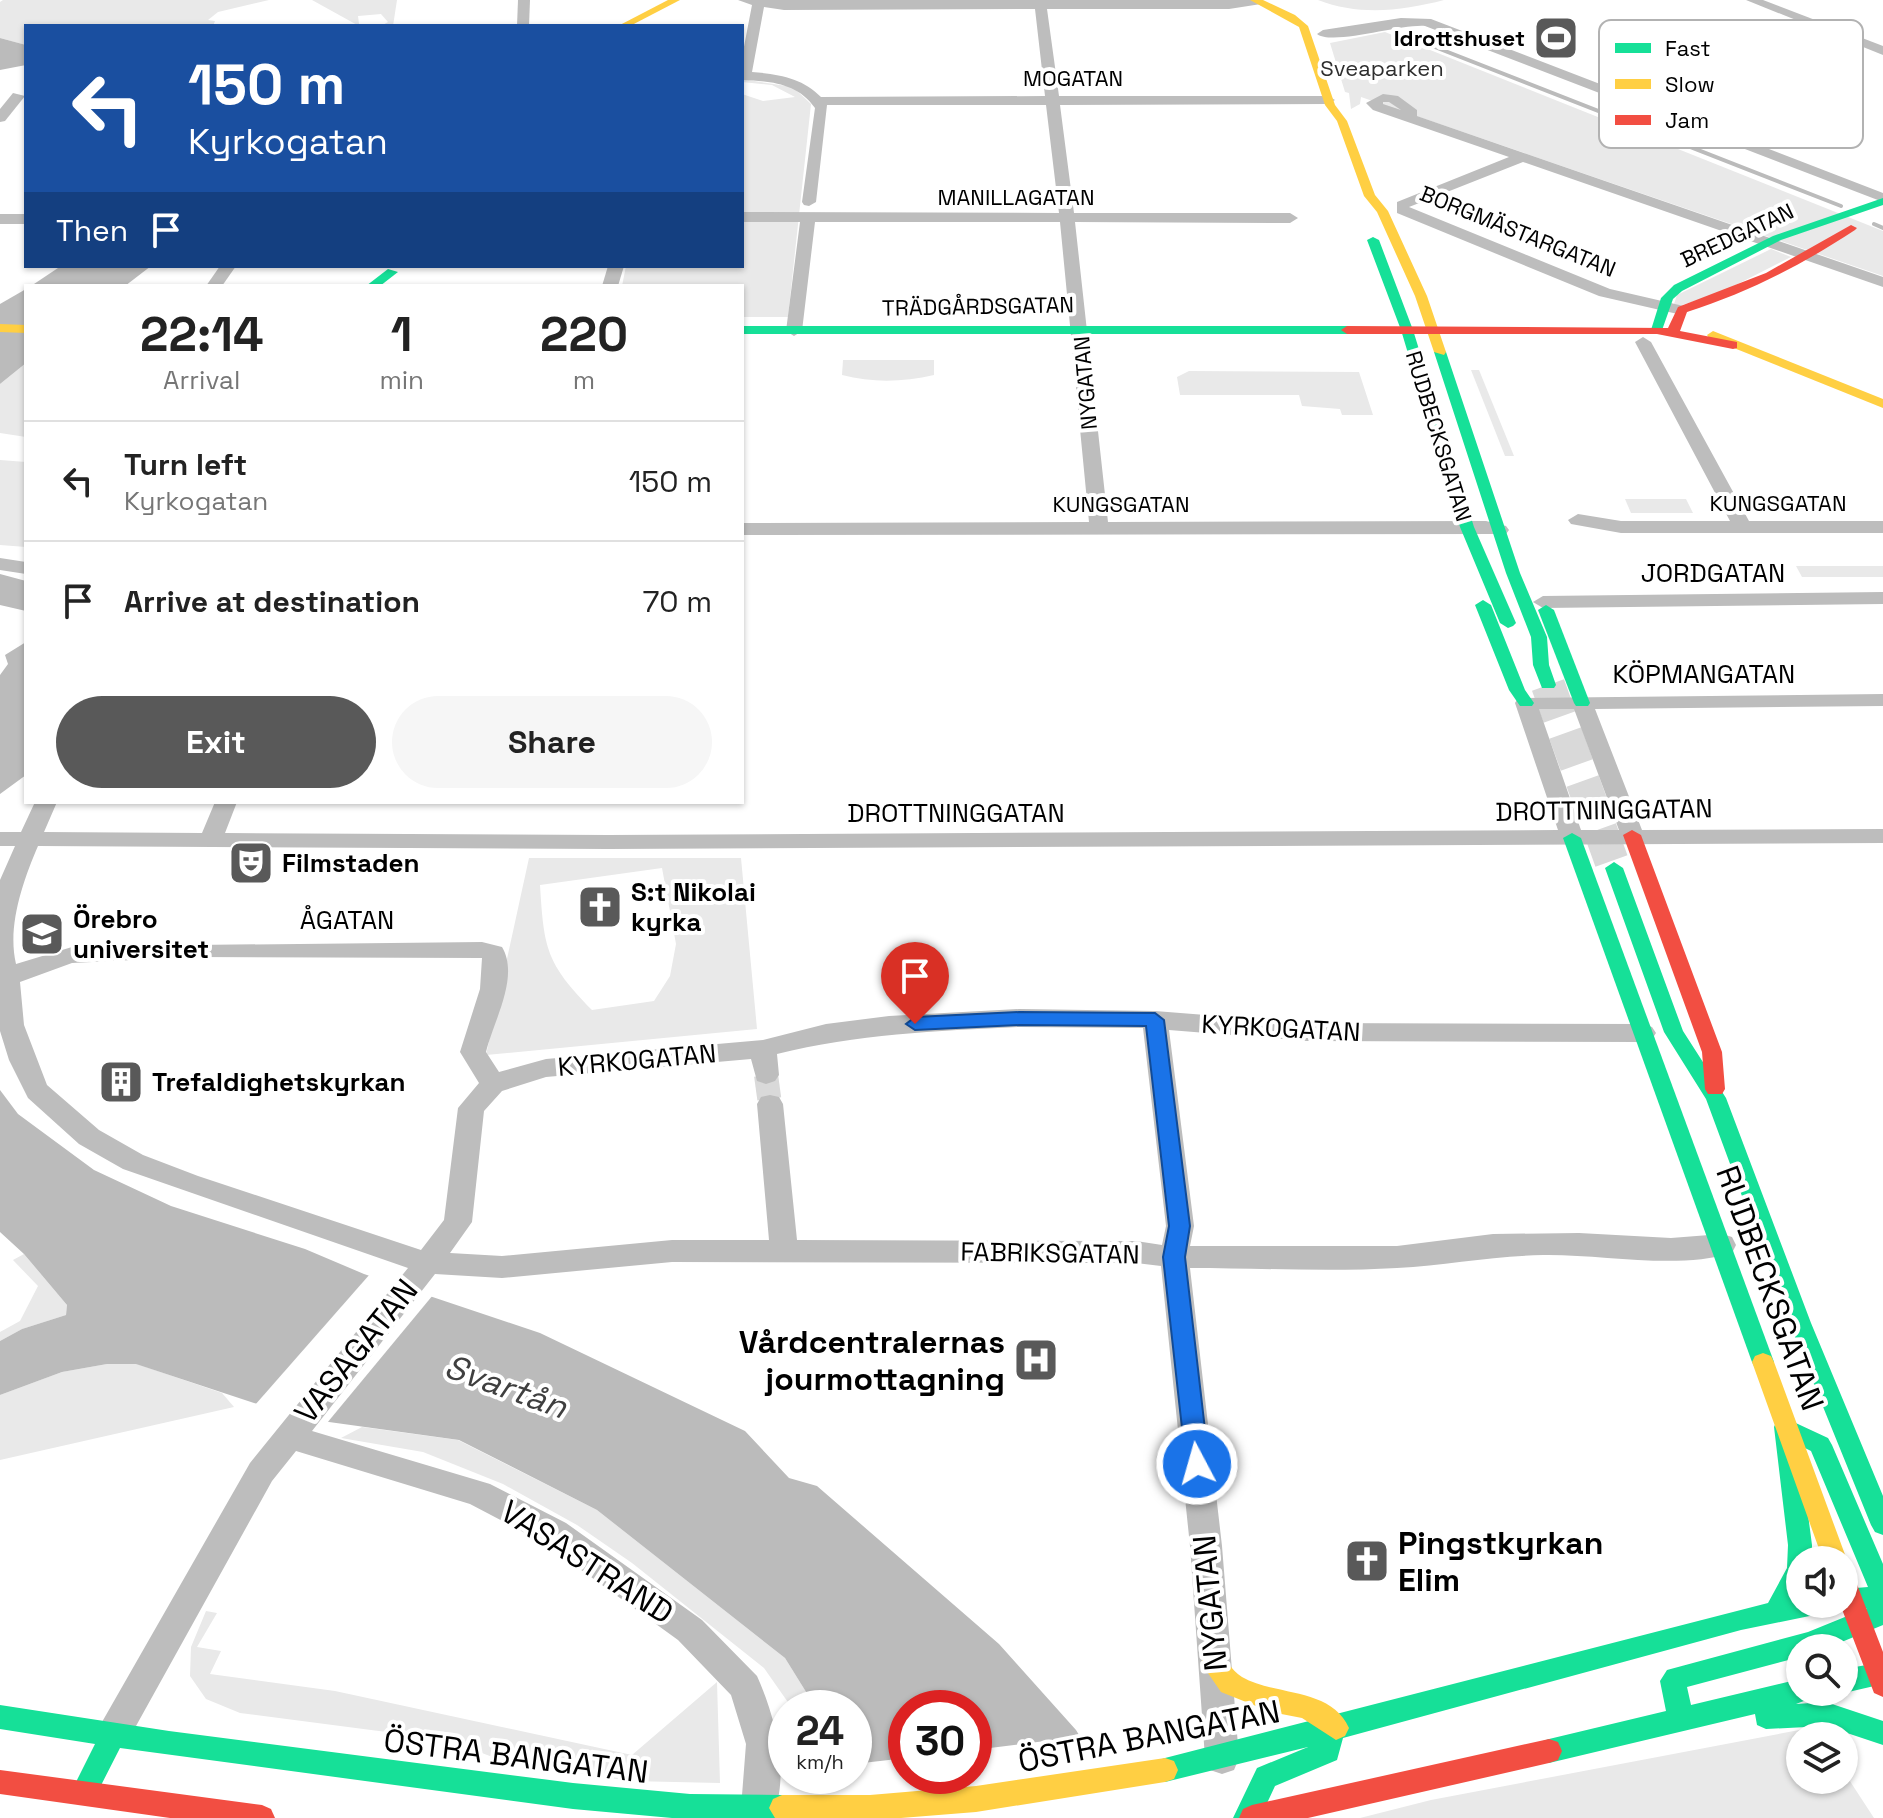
<!DOCTYPE html>
<meta charset="utf-8">
<style>
:root{--surface:#fff;--page:#f6f6f6;--text:#222;--muted:#767676;--line:#e0e0e0;--accent:#595959}
body{margin:0;font-family:"Space Grotesk",sans-serif;background:var(--page);color:var(--text);height:100vh;display:flex;flex-direction:column;font-size:30px;white-space:nowrap}
*{box-sizing:border-box;margin:0}
p{font-size:26px;color:var(--muted)}
.icon{flex:none;width:44px;height:44px;fill:none;stroke:currentColor;stroke-width:2;stroke-linecap:round;stroke-linejoin:round}
.map{position:relative;flex:1;overflow:hidden}
.panel{position:absolute;left:24px;top:284px;width:720px;height:520px;display:flex;flex-direction:column;background:var(--surface);border-radius:0px;box-shadow:0 2px 6px #0004}
.panel>*{flex:none}
.banner{position:absolute;left:24px;top:24px;width:720px;height:244px;border-radius:0px;box-shadow:0 2px 6px #0004;background:#1a4fa0;color:#fff;overflow:hidden}
.tools{position:absolute;left:1786px;top:1546px;display:grid;gap:16px}
.tools a{display:grid;place-items:center;width:72px;height:72px;border-radius:50%;background:var(--surface);box-shadow:0 2px 6px #0004;font-size:40px}
.speed{position:absolute;left:768px;top:1690px;display:flex;gap:16px;font-size:40px;font-weight:700;text-align:center}
.speed>*{display:grid;place-content:center;width:104px;height:104px;border-radius:50%;background:var(--surface);box-shadow:0 2px 6px #0004;line-height:1}
.speed small{font-size:20px;font-weight:400}
.speed .limit{border:12px solid #d22;background:#fff;color:#111}
.pin{position:absolute;display:grid;place-items:center;width:68px;height:68px;color:#fff;margin:-82px -34px;border-radius:50% 50% 50% 0;rotate:-45deg;box-shadow:0 0 8px #0007}
.pin .icon{rotate:45deg}
.me{position:absolute;width:88px;margin:-44px;rotate:354deg;stroke-linejoin:round;filter:drop-shadow(0 0 6px #0008)}
.turn{display:flex;align-items:center;gap:28px;height:168px;padding:0 32px;font-size:36px}
.turn .icon{width:104px;height:104px;stroke-width:2.5}
.turn b{display:block;font-size:56px;line-height:68px}
.then{display:flex;align-items:center;height:76px;padding:0 32px;background:#0003;gap:16px;font-size:30px}
.eta{display:flex;justify-content:space-evenly;align-items:center;height:136px;text-align:center}
.eta b{font-size:48px;font-weight:700;line-height:56px}
.button{display:flex;gap:16px;margin-top:auto;padding:16px 32px}
.button a{flex:1;height:92px;border-radius:48px;background:var(--accent);color:#fff;font-size:32px;font-weight:700;line-height:92px;text-align:center}
.button a+a{background:var(--page);color:var(--text)}
ul{padding:0;list-style:none}
li{display:flex;align-items:center;gap:24px;height:120px;padding:0 32px;border-top:2px solid var(--line)}
li div{flex:1}
li b{display:block;font-size:30px}
li em{font-style:normal}
.map>svg:first-child{display:block}
.green{fill:#e9e9e9;fill-rule:evenodd}
.water{fill:#bbb;fill-rule:evenodd}
.pier{fill:#fff}
.lines{fill:none;stroke-linecap:round;stroke-linejoin:round}
.stream{stroke:#bbb;stroke-width:4}
.street-tunnel{stroke:#d9d9d9;stroke-width:24;stroke-dasharray:24 12;stroke-linecap:butt}
.secondary-tunnel{stroke:#d9d9d9;stroke-width:34;stroke-dasharray:34 17;stroke-linecap:butt}
.street{fill:#bdbdbd;fill-rule:evenodd}
.fast{fill:#16e098;fill-rule:evenodd}
.slow{fill:#ffcf43;fill-rule:evenodd}
.jam{fill:#f24e42;fill-rule:evenodd}
.route{fill:#1a73e8;stroke:#114b97;stroke-width:2}
.labels{text-anchor:middle;stroke-width:8;stroke-linejoin:round;paint-order:stroke}
.far-poi-label{font-size:22px;font-weight:bold;fill:#000;stroke:#fff;text-anchor:end}
.far-park-label{font-size:22px;fill:#2e2e2e;stroke:#fff}
.far-street-label{font-size:22px;fill:#000;stroke:#fff}
.street-label{font-size:26px;fill:#000;stroke:#fff}
.poi-label{font-size:26px;font-weight:bold;fill:#000;stroke:#fff;text-anchor:start}
.near-street-label{font-size:32px;fill:#000;stroke:#fff}
.near-poi-label{font-size:32px;font-weight:bold;fill:#000;stroke:#fff;text-anchor:end}
.near-water-label{font-size:34px;font-style:italic;fill:#3f3f3f;stroke:#fff}
.key{fill:#fff;stroke:#b2b2b2;stroke-width:2}
.key-label{font-size:22px;fill:#000}
</style>
<div class="map">
<svg width="1883" height="1818" viewBox="0 0 1883 1818">
<rect width="100%" height="100%" fill="#fff"/>
<g class="green">
<polygon points="3,0 269,0 218,12 208,20 215,21 213,26 26,26 26,45 0,38 0,2"/>
<polygon points="312,0 397,0 393,26 381,26 388,22 381,14 358,16 359,24 365,26 359,26"/>
<path d="M1318,0H1444C1402,11 1359,16 1318,0Z"/>
<polygon points="1385,32 1883,231 1883,276 1361,97 1360,104 1351,109 1349,93 1345,92 1330,43"/>
<polygon points="742,79 793,87 811,104 788,317 742,317 742,286 622,286 626,266 742,266 742,94 763,101 795,97 772,85 742,82"/>
<polygon points="1771,249 1791,257 1720,293 1679,306 1674,304 1677,295"/>
<path d="M843,360H934V375C903,382 873,383 842,375Z"/>
<polygon points="26,363 26,437 0,433 0,384"/>
<polygon points="1471,370 1479,370 1514,456 1505,456"/>
<polygon points="1189,371 1359,372 1373,415 1342,415 1340,409 1302,406 1299,395 1180,395 1177,377"/>
<polygon points="0,460 26,462 26,547 0,545"/>
<polygon points="1625,499 1686,499 1693,513 1631,513"/>
<polygon points="1796,566 1883,566 1883,577 1802,577"/>
<path d="M529,858H741L757,1029L486,1055ZM662,868L676,944L670,976L654,1001L592,1010C546,963 544,949 540,885Z"/>
<polygon points="24,1254 67,1305 66,1315 22,1329 0,1341 0,1332 20,1321 38,1286 13,1260"/>
<polygon points="107,1364 137,1364 222,1393 234,1407 0,1460 0,1395 62,1372"/>
<polygon points="362,1427 458,1440 597,1510 785,1658 816,1708 792,1708 764,1668 632,1563 577,1525 503,1484 423,1452 341,1438"/>
<polygon points="206,1611 217,1613 197,1647 221,1651 210,1674 335,1691 632,1755 717,1682 720,1783 630,1781 552,1769 495,1758 448,1740 240,1713 206,1699 190,1676 191,1647"/>
<polygon points="1815,1727 1800,1736 1800,1780 1844,1780 1844,1772 1874,1818 1360,1818 1431,1800"/>
</g>
<g class="water">
<polygon points="0,38 26,45 26,65 0,70"/>
<polygon points="61,266 151,266 125,286 31,286"/>
<polygon points="26,289 26,363 0,384 0,304"/>
<polygon points="0,574 26,581 26,611 0,605"/>
<polygon points="26,642 26,775 0,794 0,675 8,664 5,655"/>
<path d="M0,1090L18,1114L94,1170L171,1206L305,1249L364,1274L540,1333L745,1431L789,1478L817,1486L999,1644L1076,1730L1130,1818L854,1769V1708H816L785,1658L597,1510L459,1440L329,1422L254,1403L136,1364H107L62,1372L0,1395V1341L22,1329L66,1315L67,1305L24,1254L0,1232ZM906,1708H974V1776H906Z"/>
</g>
<g class="pier">
<polygon points="370,1274 433,1295 327,1423 255,1405"/>
<polygon points="1084,1736 1134,1818 874,1818 854,1772 854,1764 906,1758 906,1776 974,1776 974,1750"/>
</g>
<g class="lines">
<g class="stream">
<polyline points="1394,31 1841,206"/>
<polyline points="1874,224 1883,228"/>
</g>
<polyline class="street-tunnel" points="766,1075 770,1104"/>
<polyline class="secondary-tunnel" points="1548,685 1614,868"/>
<g class="street">
<polygon points="518,0 530,0 529,26 517,26"/>
<path d="M738,0H1262L1261,4L1229,9H1047L1059,96H1328L1335,100L1328,104L1060,105L1074,213H1290L1298,218L1290,223L1075,222L1108,522L1486,521L1506,526L1509,530L1506,534L742,535V523L1089,522L1060,222H815L802,331L794,336L786,331L800,222H742V212L1059,213L1046,105H827L816,202L809,206L804,205L802,202L815,108C798,83 770,81 742,80V57L752,5ZM764,7L784,10L1035,9L1045,96L821,97C803,78 778,74 752,72Z"/>
<polygon points="1746,0 1763,0 1883,46 1883,55"/>
<path d="M1401,18L1431,19L1883,193V202L1425,26C1400,24 1333,46 1317,34L1323,30Z"/>
<polygon points="13,93 25,96 5,121 0,122 0,109"/>
<path d="M1383,94L1398,96L1417,110V116L1883,277V287L1523,162L1409,207L1610,289L1688,307L1690,310L1682,315L1599,296L1397,213V202L1509,157L1373,110L1366,103ZM1383,102H1389L1401,110L1383,104Z"/>
<rect x="0" y="214" width="26" height="10"/>
<polygon points="220,266 236,266 222,286 206,286"/>
<polygon points="608,266 624,266 618,286 602,286"/>
<polygon points="1643,337 1651,342 1749,521 1883,521 1883,533 1621,533 1571,524 1568,520 1578,514 1621,521 1730,521 1635,342"/>
<polygon points="0,558 26,562 26,574 0,570"/>
<polygon points="1883,592 1883,604 1543,608 1533,602 1543,596"/>
<path d="M1883,694V706L1595,709L1642,830L1883,829V843L608,849L38,846C23,881 7,926 16,964L72,947L115,943L194,945L482,942L502,947C520,977 493,1022 486,1052L499,1072L546,1059L763,1040L826,1024L889,1016L1019,1009L1155,1011L1307,1023L1643,1024L1652,1027L1656,1033L1652,1039L1643,1042L1307,1041L1169,1030L1194,1226L1190,1246H1397L1493,1234L1579,1233L1671,1238L1722,1234L1732,1237L1736,1245L1732,1253C1677,1270 1602,1254 1543,1255C1494,1256 1446,1265 1397,1268C1329,1272 1258,1268 1190,1268L1222,1546L1239,1758L1234,1770L1222,1774L1210,1770L1205,1758L1190,1546L1161,1266L1136,1263L672,1262L502,1278L435,1274L312,1431L490,1484L566,1523L702,1620L757,1676C775,1716 791,1775 772,1818H746L741,1808L746,1744L731,1695L678,1640L544,1543L470,1504L296,1451L272,1481L126,1744L114,1749L102,1744L97,1733L102,1722L250,1463L408,1268L123,1169L79,1144L28,1098L9,1060L0,1031V880L15,846H0V832H21L35,802H57L44,832L202,833L215,802H237L225,833L608,835L1558,830L1515,703L1518,698ZM1539,709H1574L1619,830H1581ZM194,957L482,958L480,989L460,1052L479,1083L458,1108L444,1220L421,1250L198,1176L143,1155L99,1130L47,1085L24,1025L20,982L72,963ZM1019,1027L1143,1028L1166,1226L1162,1245L1136,1241L797,1240L783,1104L779,1097L770,1095L761,1097L757,1104L769,1240H672L502,1256L450,1253L472,1222L484,1111L502,1091L546,1077L751,1059L757,1081L766,1084L775,1081L779,1075L777,1054C857,1034 937,1031 1019,1027Z"/>
</g>
<g class="fast">
<polygon points="1883,198 1883,205 1781,240 1682,291 1673,299 1661,333 1651,330 1661,298 1674,285 1773,236"/>
<polygon points="1373,237 1379,240 1413,330 1474,527 1516,623 1513,626 1508,628 1500,623 1460,527 1401,330 1367,240"/>
<polygon points="388,269 398,272 380,286 366,286"/>
<polygon points="742,326 1347,326 1353,330 1347,334 742,334"/>
<polygon points="1440,348 1446,352 1520,573 1547,637 1549,665 1556,685 1554,688 1542,688 1533,665 1531,637 1506,573 1434,352"/>
<polygon points="1483,600 1491,605 1525,690 1534,703 1532,706 1520,706 1509,690 1475,605"/>
<polygon points="1546,605 1554,610 1590,703 1588,706 1576,706 1574,703 1538,610"/>
<polygon points="1572,833 1581,838 1774,1362 1771,1368 1763,1371 1755,1368 1752,1362 1563,838"/>
<polygon points="1614,862 1623,868 1683,1031 1726,1098 1811,1323 1883,1496 1883,1535 1875,1532 1871,1525 1789,1323 1706,1099 1664,1032 1605,868"/>
<polygon points="1785,1418 1828,1438 1832,1445 1883,1564 1883,1625 1827,1648 1800,1648 1800,1657 1687,1687 1691,1705 1800,1679 1800,1692 1812,1692 1809,1699 1796,1704 1826,1702 1883,1721 1883,1745 1826,1726 1766,1729 1757,1725 1755,1714 1549,1763 1540,1760 1536,1751 1540,1742 1549,1739 1666,1711 1660,1681 1667,1670 1808,1632 1867,1608 1844,1611 1834,1604 1844,1604 1844,1589 1868,1587 1811,1451 1799,1445 1812,1545 1812,1560 1800,1560 1800,1591 1796,1598 1800,1597 1800,1604 1832,1604 1829,1612 1741,1630 1343,1738 1337,1760 1275,1786 1260,1818 1233,1818 1257,1768 1308,1747 1165,1782 1156,1779 1152,1770 1156,1761 1165,1758 1768,1603 1787,1568 1788,1545 1774,1427 1777,1420"/>
<polygon points="1883,1662 1883,1684 1844,1693 1843,1692 1844,1669"/>
<polygon points="0,1705 169,1731 573,1783 690,1794 782,1795 791,1799 795,1808 789,1818 672,1818 573,1809 120,1748 93,1801 84,1805 75,1801 71,1792 95,1744 0,1729"/>
</g>
<g class="slow">
<polygon points="668,0 680,0 630,26 618,26"/>
<polygon points="1250,0 1263,0 1295,15 1308,26 1335,105 1347,121 1375,195 1388,211 1427,296 1446,352 1444,355 1434,352 1415,296 1377,212 1364,196 1337,121 1325,105 1299,27"/>
<polygon points="0,324 26,325 26,333 0,332"/>
<polygon points="1713,331 1883,399 1883,408 1709,338 1707,335"/>
<polygon points="1763,1353 1771,1356 1774,1362 1847,1560 1844,1567 1844,1560 1823,1560 1752,1362 1755,1356"/>
<path d="M1214,1652C1227,1657 1230,1670 1242,1677C1275,1696 1331,1687 1349,1728L1345,1736L1336,1740L1302,1718L1271,1712L1221,1692L1201,1663L1205,1655Z"/>
<polygon points="1165,1758 1174,1761 1178,1770 1174,1779 1165,1782 976,1812 901,1818 775,1818 769,1808 773,1799 782,1795 870,1795 976,1786"/>
</g>
<g class="jam">
<path d="M1851,225L1857,228L1855,230C1802,265 1747,293 1687,312L1680,331L1737,342V348L1733,349L1657,334H1347L1341,330L1347,326L1668,328L1678,307L1766,273Z"/>
<polygon points="1632,830 1641,835 1722,1052 1725,1089 1722,1094 1708,1094 1705,1089 1702,1052 1623,835"/>
<polygon points="1844,1571 1853,1574 1883,1652 1883,1697 1874,1693 1840,1604 1844,1604"/>
<polygon points="1549,1739 1558,1742 1562,1751 1558,1760 1549,1763 1308,1818 1239,1818 1243,1809 1252,1805"/>
<polygon points="0,1770 262,1805 271,1809 275,1818 170,1818 0,1794"/>
</g>
</g>
<polygon class="route" points="1019,1012 1155,1013 1164,1020 1190,1226 1185,1257 1209,1464 1206,1471 1197,1474 1189,1471 1186,1464 1163,1257 1169,1226 1146,1026 1019,1025 915,1030 906,1024 915,1017"/>
<defs>
<g id="stadium-square" transform="scale(2.3)"><rect x="-9" y="-9" width="18" height="18" rx="4" fill="#595959" stroke="#fff"/><path d="M0-5a6.5 5 0 1 0 0 10a6.5 5 0 1 0 0-10ZM-3.5-1.8h7v3.6h-7Z" fill="#fff"/></g>
<g id="theatre-square" transform="scale(2.3)"><rect x="-9" y="-9" width="18" height="18" rx="4" fill="#595959" stroke="#fff"/><path d="M-5-5.5Q0-4 5-5.5V0Q5 5 0 6Q-5 5-5 0ZM-3.3-2.5H-1v1.5H-3.3ZM1-2.5H3.3v1.5H1ZM-2.8 1Q0 5.5 2.8 1Z" fill="#fff"/></g>
<g id="church-square" transform="scale(2.3)"><rect x="-9" y="-9" width="18" height="18" rx="4" fill="#595959" stroke="#fff"/><path d="M-1.2-6h2.4v3.5h3.3v2.4h-3.3V6h-2.4V-.1h-3.3v-2.4h3.3Z" fill="#fff"/></g>
<g id="university-square" transform="scale(2.3)"><rect x="-9" y="-9" width="18" height="18" rx="4" fill="#595959" stroke="#fff"/><path d="M0-5L7-2L0 1L-7-2ZM-4 1L0 2.5L4 1V4Q0 6-4 4Z" fill="#fff"/></g>
<g id="building-square" transform="scale(2.3)"><rect x="-9" y="-9" width="18" height="18" rx="4" fill="#595959" stroke="#fff"/><path d="M-4-6H4V6H1V3H-1V6H-4ZM-2.5-4.3h1.7v1.8h-1.7ZM.8-4.3h1.7v1.8H.8ZM-2.5-1h1.7V.8h-1.7ZM.8-1h1.7V.8H.8Z" fill="#fff"/></g>
<g id="hospital-square" transform="scale(2.3)"><rect x="-9" y="-9" width="18" height="18" rx="4" fill="#595959" stroke="#fff"/><path d="M-5-5h3v3.5h4V-5h3V5h-3V1.5h-4V5h-3Z" fill="#fff"/></g>
</defs>
<g fill-rule="evenodd">
<use href="#stadium-square" x="1556" y="38"/>
<use href="#theatre-square" x="251" y="863"/>
<use href="#church-square" x="600" y="907"/>
<use href="#university-square" x="42" y="934"/>
<use href="#building-square" x="121" y="1082"/>
<use href="#hospital-square" x="1036" y="1360"/>
<use href="#church-square" x="1367" y="1561"/>
</g>
<g class="labels">
<g class="far-poi-label">
<text x="1525" y="46">Idrottshuset</text>
</g>
<g class="far-park-label">
<text x="1382" y="76">Sveaparken</text>
</g>
<g class="far-street-label">
<text x="1073" y="86">MOGATAN</text>
<text x="1016" y="205">MANILLAGATAN</text>
<text transform="translate(1518 231) rotate(22)" y="8">BORGMÄSTARGATAN</text>
<text transform="translate(1737 235) rotate(-25)" y="8">BREDGATAN</text>
<text transform="translate(978 306) rotate(-1)" y="8">TRÄDGÅRDSGATAN</text>
<text transform="translate(1085 383) rotate(-95)" y="8">NYGATAN</text>
<text transform="translate(1439 436) rotate(73)" y="8">RUDBECKSGATAN</text>
<text x="1778" y="511">KUNGSGATAN</text>
<text x="1121" y="512">KUNGSGATAN</text>
</g>
<g class="street-label">
<text x="1713" y="582">JORDGATAN</text>
<text x="1704" y="683">KÖPMANGATAN</text>
<text transform="translate(1604 810) rotate(-1)" y="9">DROTTNINGGATAN</text>
<text x="956" y="822">DROTTNINGGATAN</text>
<text x="347" y="929">ÅGATAN</text>
<text transform="translate(1281 1028) rotate(3)" y="9">KYRKOGATAN</text>
<text transform="translate(637 1060) rotate(-5)" y="9">KYRKOGATAN</text>
<text transform="translate(1050 1253) rotate(1)" y="9">FABRIKSGATAN</text>
</g>
<g class="poi-label">
<text x="282" y="872">Filmstaden</text>
<text x="631" y="901">S:t Nikolai<tspan x="631" dy="30">kyrka</tspan></text>
<text x="73" y="928">Örebro<tspan x="73" dy="30">universitet</tspan></text>
<text x="152" y="1091">Trefaldighetskyrkan</text>
</g>
<g class="near-street-label">
<text transform="translate(1770 1288) rotate(70)" y="11">RUDBECKSGATAN</text>
<text transform="translate(356 1351) rotate(-51)" y="11">VASAGATAN</text>
<text transform="translate(587 1562) rotate(33)" y="11">VASASTRAND</text>
<text transform="translate(1210 1603) rotate(-95)" y="11">NYGATAN</text>
<text transform="translate(1149 1736) rotate(-11)" y="11">ÖSTRA BANGATAN</text>
<text transform="translate(516 1756) rotate(7)" y="11">ÖSTRA BANGATAN</text>
</g>
<g class="near-poi-label">
<text x="1005" y="1353">Vårdcentralernas<tspan x="1005" dy="37">jourmottagning</tspan></text>
<text x="1398" y="1554" text-anchor="start">Pingstkyrkan<tspan x="1398" dy="37">Elim</tspan></text>
</g>
<g class="near-water-label">
<text transform="translate(506 1386) rotate(20)" y="12">Svartån</text>
</g>
</g>
<rect x="1599" y="20" width="264" height="128" rx="12" class="key"/>
<rect x="1615" y="43" width="36" height="10" fill="#16e098"/>
<rect x="1615" y="79" width="36" height="10" fill="#ffcf43"/>
<rect x="1615" y="115" width="36" height="10" fill="#f24e42"/>
<g class="key-label">
<text x="1665" y="56">Fast</text>
<text x="1665" y="92">Slow</text>
<text x="1665" y="128">Jam</text>
</g>
</svg>
<div class="tools">
<a><svg class="icon" aria-label="sound" viewBox="0 0 24 24"><path d="M4 9h4l5-4v14l-5-4H4zM17 9q2 3 0 6"/></svg></a>
<a><svg class="icon" aria-label="search" viewBox="0 0 24 24"><circle cx="10" cy="10" r="6"/><path d="M15 15l6 6"/></svg></a>
<a><svg class="icon" aria-label="layers" viewBox="0 0 24 24"><path d="M12 4l9 5-9 5-9-5zM3 14l9 5 9-5"/></svg></a>
</div>
<div class="speed"><div>24<small>km/h</small></div><div class="limit">30</div></div>
<div class="pin" style="left:915px;top:1024px;background:#d93025"><svg class="icon" aria-label="arrive" viewBox="0 0 24 24"><path d="M6 21V4h12l-3 4 3 4H6"/></svg></div>
<svg class="me" style="left:1197px;top:1464px" viewBox="-20 -20 40 40"><circle r="17" fill="#1a73e8" stroke="#fff" stroke-width="3"/><path d="M0-11L8 9 0 5-8 9z" fill="#fff"/></svg>
<div class="banner">
<div class="turn"><svg class="icon" aria-label="left" viewBox="0 0 24 24"><path d="M17 20v-9H6M10 6l-5 5 5 5"/></svg><div><b>150 m</b>Kyrkogatan</div></div>
<div class="then">Then<svg class="icon" aria-label="arrive" viewBox="0 0 24 24"><path d="M6 21V4h12l-3 4 3 4H6"/></svg></div>
</div>
<section class="panel">
<div class="eta">
<div><b>22:14</b><p>Arrival</p></div>
<div><b>1</b><p>min</p></div>
<div><b>220</b><p>m</p></div>
</div>
<ul>
<li><svg class="icon" aria-label="left" viewBox="0 0 24 24"><path d="M17 20v-9H6M10 6l-5 5 5 5"/></svg><div><b>Turn left</b><p>Kyrkogatan</p></div><em>150 m</em></li>
<li><svg class="icon" aria-label="arrive" viewBox="0 0 24 24"><path d="M6 21V4h12l-3 4 3 4H6"/></svg><div><b>Arrive at destination</b></div><em>70 m</em></li>
</ul>
<div class="button"><a>Exit</a><a>Share</a></div>
</section>
</div>
